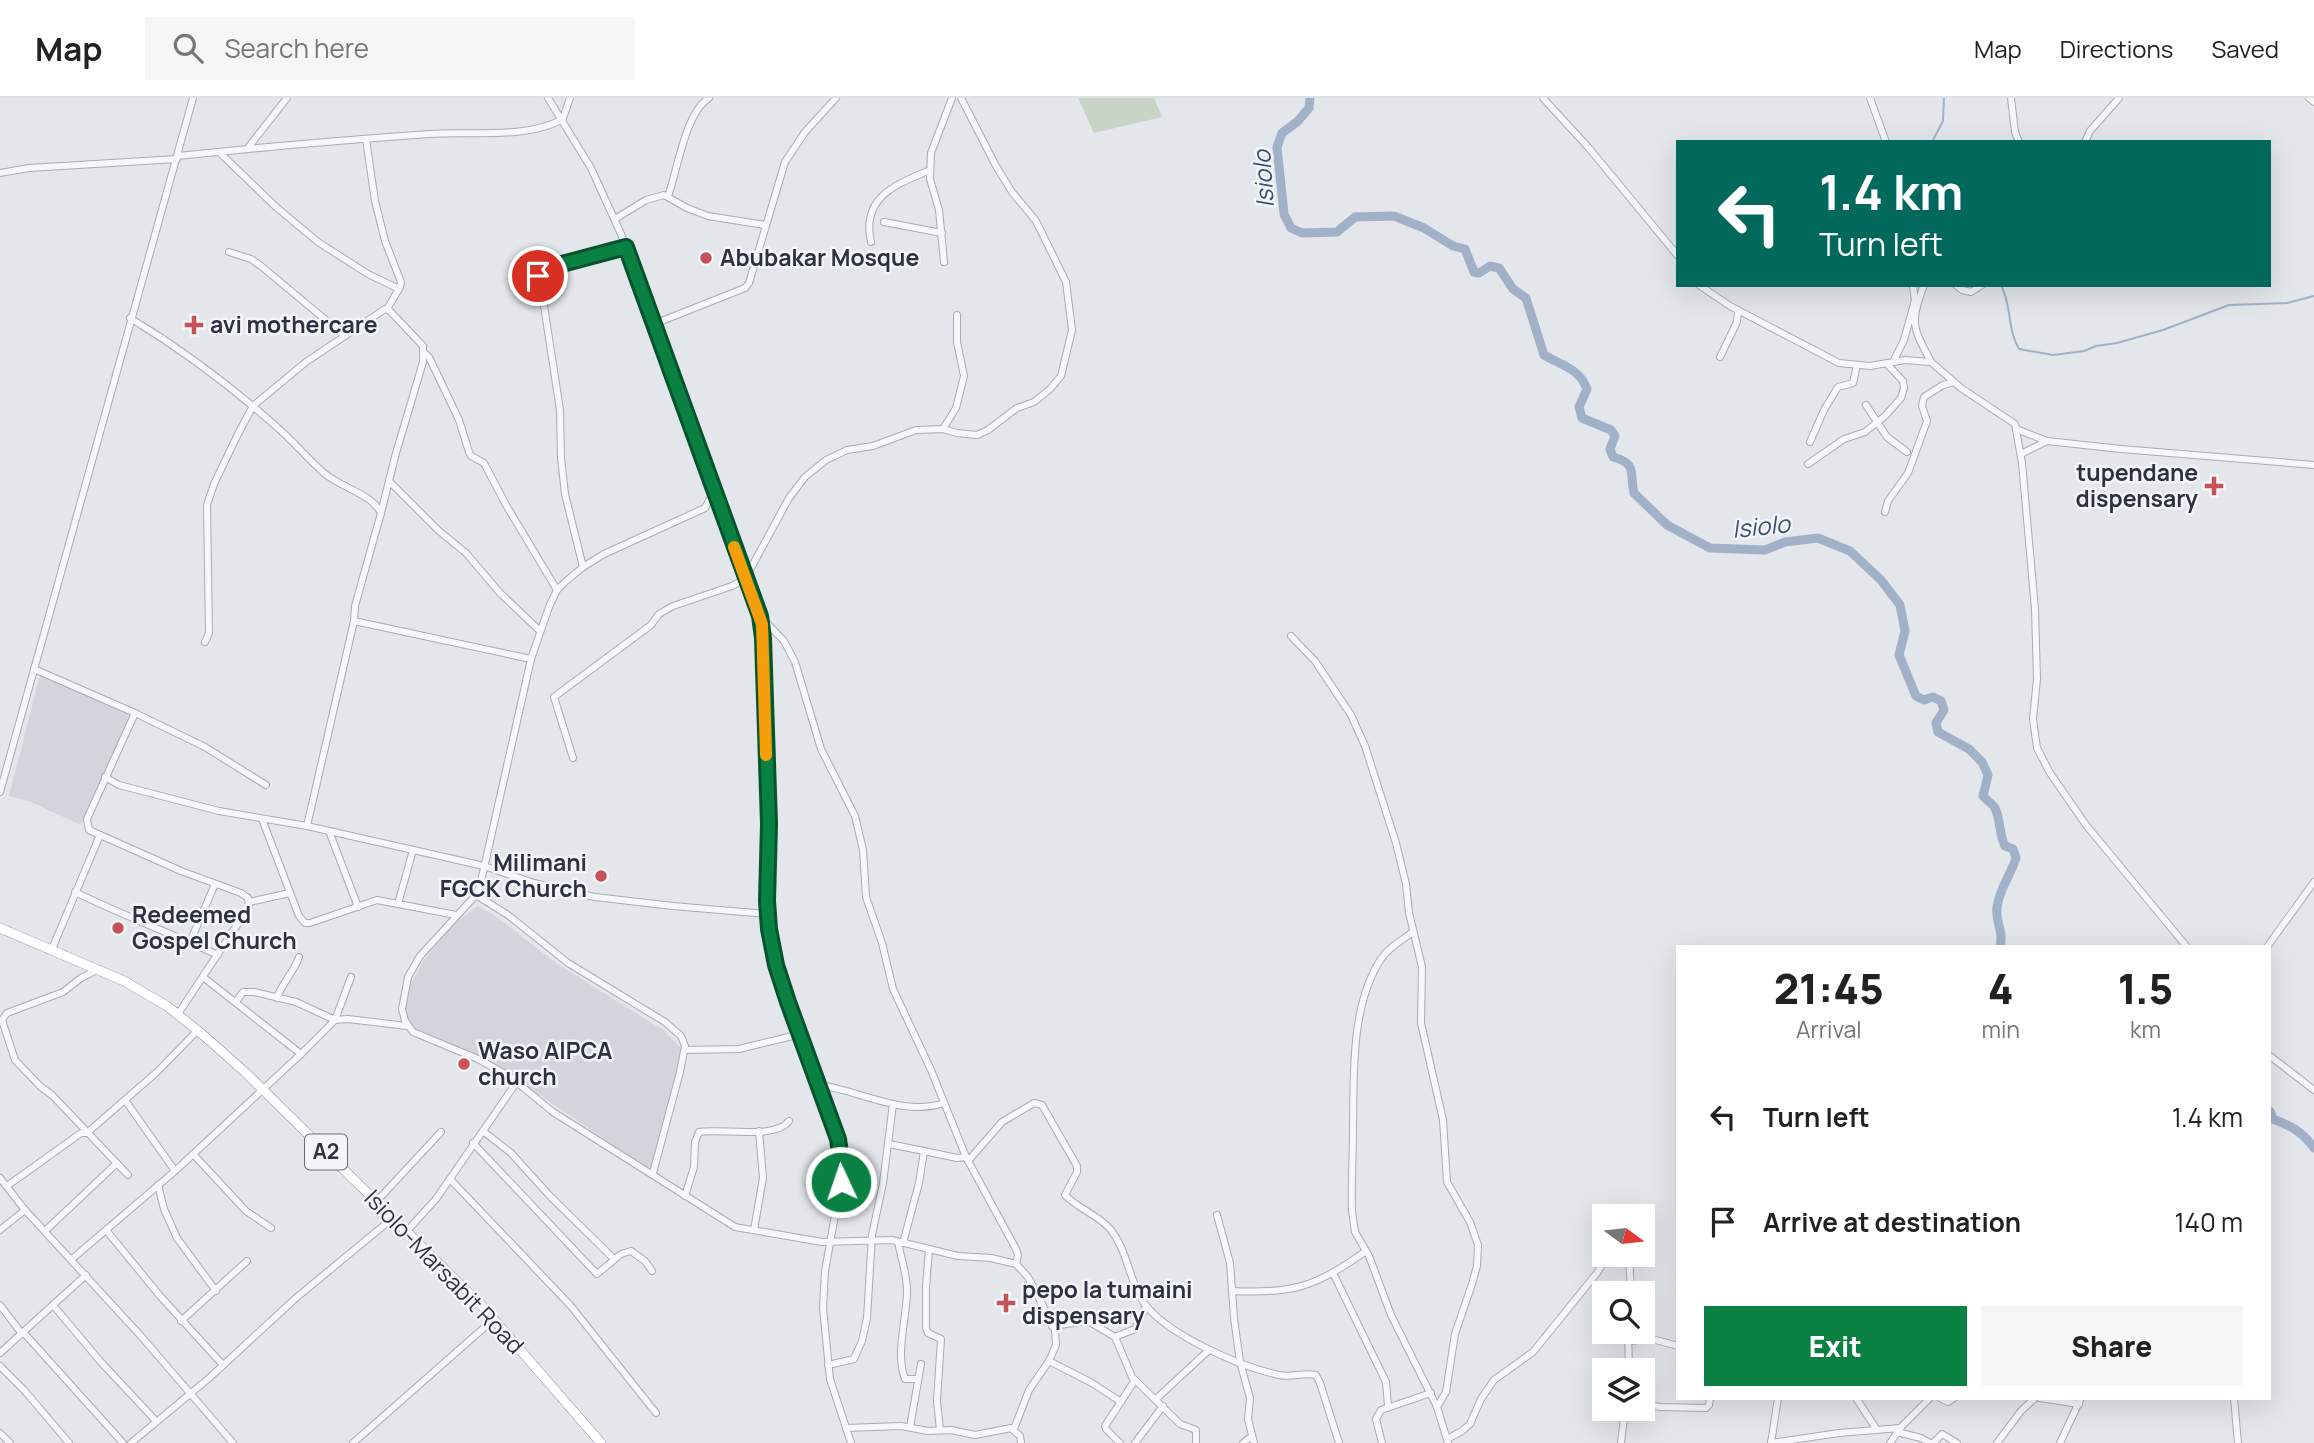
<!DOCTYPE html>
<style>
:root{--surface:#fff;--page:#f6f6f6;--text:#222;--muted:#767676;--line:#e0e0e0;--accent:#0b8043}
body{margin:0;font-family:Manrope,sans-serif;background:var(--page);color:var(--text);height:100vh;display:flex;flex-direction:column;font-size:26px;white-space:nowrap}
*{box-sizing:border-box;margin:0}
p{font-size:23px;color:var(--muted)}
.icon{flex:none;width:38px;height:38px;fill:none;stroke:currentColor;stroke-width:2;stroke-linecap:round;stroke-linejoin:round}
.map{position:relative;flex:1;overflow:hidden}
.panel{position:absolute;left:1676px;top:847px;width:595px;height:455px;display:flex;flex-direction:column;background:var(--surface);border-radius:0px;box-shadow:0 7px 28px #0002}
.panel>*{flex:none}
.guide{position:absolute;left:1676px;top:42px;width:595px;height:147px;border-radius:0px;box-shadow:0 7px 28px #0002;background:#00695c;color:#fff;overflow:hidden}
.needle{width:46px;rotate:105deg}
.fabs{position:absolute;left:1592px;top:1106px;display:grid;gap:14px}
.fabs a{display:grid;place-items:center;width:63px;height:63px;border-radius:0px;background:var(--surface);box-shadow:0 7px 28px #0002;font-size:35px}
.pin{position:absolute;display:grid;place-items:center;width:60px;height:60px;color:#fff;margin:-30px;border:4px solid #fff;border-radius:50%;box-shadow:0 2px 7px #0007}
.me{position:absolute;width:77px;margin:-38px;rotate:357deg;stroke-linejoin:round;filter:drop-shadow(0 0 5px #0008)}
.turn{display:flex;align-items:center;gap:24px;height:147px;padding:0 28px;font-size:32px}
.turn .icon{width:91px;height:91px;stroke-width:2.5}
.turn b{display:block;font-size:49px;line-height:60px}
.eta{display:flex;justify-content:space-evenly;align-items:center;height:119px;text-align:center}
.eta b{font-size:42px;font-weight:800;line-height:49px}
.action{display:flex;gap:14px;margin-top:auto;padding:14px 28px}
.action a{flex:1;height:80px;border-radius:0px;background:var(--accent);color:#fff;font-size:28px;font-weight:800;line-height:80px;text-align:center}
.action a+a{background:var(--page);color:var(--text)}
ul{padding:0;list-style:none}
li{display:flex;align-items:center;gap:21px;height:105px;padding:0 28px}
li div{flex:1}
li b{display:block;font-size:26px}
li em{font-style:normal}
header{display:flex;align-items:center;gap:42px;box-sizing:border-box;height:98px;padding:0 35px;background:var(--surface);border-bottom:2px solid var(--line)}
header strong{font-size:33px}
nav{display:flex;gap:38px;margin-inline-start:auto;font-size:24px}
.search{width:490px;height:63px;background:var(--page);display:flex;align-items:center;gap:18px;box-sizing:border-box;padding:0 24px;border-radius:0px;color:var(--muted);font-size:26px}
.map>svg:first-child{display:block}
.built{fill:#d2d5dc}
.green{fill:#c8d4c5}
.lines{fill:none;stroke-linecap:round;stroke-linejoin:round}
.stream{stroke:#a1b1c8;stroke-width:2}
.river{stroke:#a1b1c8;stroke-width:9}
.minor-casing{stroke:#a8acb4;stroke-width:8}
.highway-casing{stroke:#8c92a0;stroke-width:10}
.minor{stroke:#f6f7f9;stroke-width:6}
.highway{stroke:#fff;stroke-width:9}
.route-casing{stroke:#07532c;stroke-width:18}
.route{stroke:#0b8043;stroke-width:12}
.slow{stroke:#f59e0b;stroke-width:12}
.poi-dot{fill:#c6525a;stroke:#f3f5f8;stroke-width:2.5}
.labels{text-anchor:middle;stroke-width:5;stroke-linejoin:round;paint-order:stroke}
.shield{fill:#f3f5f8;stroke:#686c79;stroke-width:2}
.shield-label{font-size:21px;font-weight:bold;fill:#2c3242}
.poi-label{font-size:23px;font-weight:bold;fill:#2c3242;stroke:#f3f5f8;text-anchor:start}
.street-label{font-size:23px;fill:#2c3242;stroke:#f3f5f8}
.water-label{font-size:24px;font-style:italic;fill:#394e73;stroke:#f3f5f8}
</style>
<header>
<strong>Map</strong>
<div class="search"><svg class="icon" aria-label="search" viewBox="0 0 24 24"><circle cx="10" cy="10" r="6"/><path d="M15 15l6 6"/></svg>Search here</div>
<nav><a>Map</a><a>Directions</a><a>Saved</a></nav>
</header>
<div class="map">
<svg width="2314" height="1345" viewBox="0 0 2314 1345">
<rect width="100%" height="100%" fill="#e3e6ea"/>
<g class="built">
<polygon points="40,577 131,616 81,727 31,704 9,698"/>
<polygon points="478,808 494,817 556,865 663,932 681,950 679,971 651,1070 642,1067 499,969 420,941 406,930 405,913 409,889 424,862 452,827"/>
</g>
<polygon class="green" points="1078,0 1154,0 1162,19 1094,35"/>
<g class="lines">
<g class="stream">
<polyline points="1932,44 1943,23 1944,0"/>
<path d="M2001,187C2012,208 2007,231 2019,251L2053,257L2084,253L2096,248L2117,245L2163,232L2229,207L2287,205L2314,198"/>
</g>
<g class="river">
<path d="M1310,0L1309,10L1297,24L1282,35L1277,49L1284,116L1291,130L1302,135L1337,134L1355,119L1394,118L1424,130L1453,148L1465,151L1474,174L1479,175L1490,168L1499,170L1513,191L1526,200L1544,257C1561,267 1580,271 1587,291L1579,309L1582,320L1611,332L1615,338L1610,351L1613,359C1638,366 1629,374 1634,395L1667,427L1710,450L1765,452L1785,444L1818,440L1850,453L1881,482L1900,507L1905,533L1899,557L1916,598L1924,602L1933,599L1941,603L1944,612L1936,625L1938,634L1969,651L1982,664L1988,677L1983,698C1987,703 1993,706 1995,710C2001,723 1999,737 2005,748L2013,751L2016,760C2011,776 1999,792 1997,809C1995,826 2004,831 2000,849"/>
<path d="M2270,1013L2273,1021C2291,1028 2303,1034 2314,1050"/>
</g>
<g class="minor-casing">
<g id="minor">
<polyline points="548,0 591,70 621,136 762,526 769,726 767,803 769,831 777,867 788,904 811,961 840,1050 841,1084 825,1173 823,1210 830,1281 851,1345"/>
<polyline points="1543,0 1588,49 1678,158"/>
<polyline points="1870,0 1886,44"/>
<polyline points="2011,0 2015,34 2019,44"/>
<polyline points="2309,0 2314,4"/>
<polyline points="562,23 570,0"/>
<polyline points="366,41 375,103 385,143 401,184 400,189 387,211"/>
<polyline points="2085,44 2090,33 2119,0"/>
<polyline points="247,51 287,0"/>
<polyline points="219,54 276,109 318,144 368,176 399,191"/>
<path d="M178,58C262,49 345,42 429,36C469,33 526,41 561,22"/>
<polyline points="0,75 29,70 177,61"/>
<path d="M668,98C678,71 685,15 709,0"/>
<polyline points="615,121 646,102 664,97 687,110 708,118 765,127"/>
<polyline points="884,124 942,135"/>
<path d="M871,144C861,99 895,87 930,72"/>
<polyline points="229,154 251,161 261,168 345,238"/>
<polyline points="944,164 939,112 930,81 931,55 952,0"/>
<polyline points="1699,187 1730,208 1839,265 1870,268 1905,262 1931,264 1961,290 2015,326 2022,365 2035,511 2037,581 2033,621 2037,650 2050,675 2086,727 2187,849"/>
<polyline points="1913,187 1915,204"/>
<path d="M1924,187C1909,226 1913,229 1931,264"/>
<polyline points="1956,187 1962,192 1971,194 1982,187"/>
<path d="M130,220C183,252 232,289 278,330C294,344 308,361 324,375C341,390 371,395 381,415L355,508L354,523L531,561"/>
<polyline points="654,226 745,190 749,185 785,64 805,34 836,0"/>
<polyline points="423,254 429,259 459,322 469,354 471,358 484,365 506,407 557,492"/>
<polyline points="1720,259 1737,224 1738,212"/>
<polyline points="1893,264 1904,242 1915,202"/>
<polyline points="1866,307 1887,339 1907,354"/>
<polyline points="943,331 956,310 964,278 957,244 957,217"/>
<polyline points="2016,331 2047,343"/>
<polyline points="1810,344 1824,312 1838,289 1853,285 1857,267"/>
<polyline points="2021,356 2047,343 2121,351 2314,367"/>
<polyline points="1808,366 1844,341 1865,334 1885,318 1901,300 1904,290 1903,283 1887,266"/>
<polyline points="389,383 439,433 466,455 500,495 539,532"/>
<polyline points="714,393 705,410 604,456 583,469 565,484 557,492 549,509 531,561 480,788 476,797 420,858 408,879 402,911 405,923 413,934 478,961 509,978 553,1014 735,1129 822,1144 892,1142 958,1158 991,1160 1016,1166 1028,1179 1044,1210 1055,1232 1056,1247 1049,1263 1029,1292 1014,1331"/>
<polyline points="1885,414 1888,403 1908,375 1927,323 1922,308 1924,299 1943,287 1954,284"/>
<polyline points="583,469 565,396 561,360 560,312 539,175 543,171 626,149"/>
<polyline points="761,519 784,543 795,564 821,651 855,718 863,752 866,799 882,845 893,891 931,972 966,1059 1016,1151 1018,1157 1016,1166"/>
<polyline points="1291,538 1315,563 1351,617 1365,648 1396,745 1406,786 1409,815 1422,869 1421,925 1443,1022 1447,1084 1470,1124 1478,1147 1477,1168 1472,1186 1455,1236 1446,1294 1437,1309"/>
<polyline points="205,544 209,535 207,407 214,386 238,336 253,308 306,264 385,211 389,212 423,248 423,264 396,355 381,415"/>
<polyline points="34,571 135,615 87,721 89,732 181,773 241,795 248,800 249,808 245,815 178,916"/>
<polyline points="135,615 205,649 266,687"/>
<polyline points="573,660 554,599 651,527 659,516 673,508 732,488 745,481 789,400 805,379 826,362 847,352 873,348 916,332 943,331 957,335 977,337 988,332 1017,310 1034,304 1050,291 1061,278 1072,232 1066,184 1036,123 1012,94 996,68 961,0"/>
<polyline points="105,679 119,687 219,713 307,728 440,758 484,768 534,785 595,799 673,808 768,816"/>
<polyline points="0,694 193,0"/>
<polyline points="262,721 299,818 305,825 310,825 377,802 456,817"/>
<polyline points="307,728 354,523"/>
<polyline points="329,733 358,809"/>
<path d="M75,794C122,817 170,835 218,857"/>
<polyline points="476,797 508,817 568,865 665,924 681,938 685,948 680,974 653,1075"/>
<polyline points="249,804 290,795"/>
<polyline points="398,806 413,752"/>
<path d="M1413,834C1402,842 1389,849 1381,861C1350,908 1354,979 1353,1033C1353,1060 1351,1086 1352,1113L1355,1134L1369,1158L1391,1217L1437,1309L1448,1345"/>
<polyline points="190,844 215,786"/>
<polyline points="2267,849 2314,784"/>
<polyline points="52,851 100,737"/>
<polyline points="99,871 81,880 63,894 7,915 2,922 15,962 40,988 53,998 128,1077"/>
<polyline points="203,879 301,956"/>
<path d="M277,900C282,885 294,874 299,859"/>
<polyline points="236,904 243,894 254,894 296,904 335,922 348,921 407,928"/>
<polyline points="685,952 739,951 801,936"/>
<polyline points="2270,958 2314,992"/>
<path d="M819,987C859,992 903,1019 944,1005"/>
<polyline points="125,1002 175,1073"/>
<polyline points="483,1033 511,1055 550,1098 614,1161"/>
<polyline points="473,1045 597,1176 621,1156 631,1153 645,1163 652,1173"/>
<polyline points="889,1046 924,1053 919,1085 903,1145"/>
<polyline points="924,1053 957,1060 966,1059"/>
<polyline points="193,1056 246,1113 271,1130"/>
<path d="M968,1063L1002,1024L1034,1005L1042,1007L1077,1068V1074L1065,1097C1078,1111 1099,1117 1111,1132C1128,1154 1129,1183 1144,1205C1167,1237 1241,1269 1279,1277C1291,1280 1303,1274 1316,1277L1320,1285L1339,1345"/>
<polyline points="0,1080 25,1112 140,1237 233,1345"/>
<polyline points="450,1081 570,1207 656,1315"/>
<polyline points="158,1087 164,1111 177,1140 216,1193"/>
<polyline points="7,1088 81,1035 87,1035 157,974 198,932"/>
<path d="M685,1098L694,1069L695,1044L699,1034C720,1030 775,1042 789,1023"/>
<polyline points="376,1104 441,1034"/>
<polyline points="1217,1117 1230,1165 1234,1220 1240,1264 1250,1300 1248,1321 1254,1345"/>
<polyline points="0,1132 25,1112"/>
<polyline points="106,1132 160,1198 223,1267"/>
<polyline points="754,1132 763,1080 759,1033"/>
<polyline points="45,1133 116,1066"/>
<polyline points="407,1133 436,1101 516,985"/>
<path d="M898,1144C901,1160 907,1176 907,1193C907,1220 895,1255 905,1281H918"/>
<polyline points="929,1151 926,1189 926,1230 928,1235 941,1241 937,1303 940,1332"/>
<polyline points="1629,1157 1631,1195"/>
<polyline points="72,1161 175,1073 301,956 335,922 351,879"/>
<polyline points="1333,1175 1386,1284 1388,1308"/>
<path d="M1232,1193C1293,1196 1316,1189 1366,1153"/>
<polyline points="0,1207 22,1236"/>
<polyline points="53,1207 100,1263 156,1323"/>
<polyline points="181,1223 247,1163"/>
<polyline points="1052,1228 1088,1223 1115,1239 1135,1231 1146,1208"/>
<polyline points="1628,1234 1629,1272"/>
<polyline points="24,1235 123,1345"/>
<polyline points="1115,1239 1132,1279 1180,1326 1196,1332 1196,1345"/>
<polyline points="1628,1243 1652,1241 1678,1248"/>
<polyline points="0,1255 86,1177"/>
<polyline points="1049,1263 1092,1285 1121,1304"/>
<polyline points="828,1267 854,1261 862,1243 867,1220 872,1137 883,1085 893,1006"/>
<polyline points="0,1268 24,1292 69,1345"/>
<polyline points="1856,1300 1877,1332"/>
<polyline points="1940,1300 1948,1304 1954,1300"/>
<polyline points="2040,1300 2079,1306"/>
<polyline points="2234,1300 2238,1345"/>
<polyline points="1156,1301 1209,1252"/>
<polyline points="1643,1306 1660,1309 1706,1310 1709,1307 1710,1300"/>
<polyline points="910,1329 921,1266"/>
<polyline points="846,1330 901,1328 928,1333 951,1332 975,1337 1011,1330 1020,1338 1021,1345"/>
<polyline points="1897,1334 1921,1340 1930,1345"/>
<polyline points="0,1335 10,1345"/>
<polyline points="1447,1341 1462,1333 1470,1326 1481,1301 1494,1282 1533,1254 1597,1175 1608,1157"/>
<polyline points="131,1345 208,1281 296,1200 394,1119"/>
<polyline points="353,1345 494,1221"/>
<polyline points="1120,1345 1106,1331 1105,1328 1135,1282"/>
<polyline points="1135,1345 1163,1308"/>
<polyline points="1243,1345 1252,1338"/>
<polyline points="1382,1345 1376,1321 1381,1312 1431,1295"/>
<polyline points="1621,1345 1625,1311"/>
<polyline points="1771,1345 1839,1335 1900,1330"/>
<polyline points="1771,1345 1778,1300"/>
<polyline points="1890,1345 1902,1328 1930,1300"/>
<polyline points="1933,1345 1942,1336 1957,1345"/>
<polyline points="1997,1345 2021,1313 2035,1300"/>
<polyline points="2060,1345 2081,1300"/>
</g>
</g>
<g class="highway-casing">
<polyline id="highway" points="0,830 124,883 167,908 202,936 246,975 482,1208 601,1345"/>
</g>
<use href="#minor" class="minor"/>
<use href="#highway" class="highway"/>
</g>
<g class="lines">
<g class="route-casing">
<polyline id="route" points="538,178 540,173 543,171 626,149 760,518 763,540 769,726 767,803 769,831 776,867 788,904 838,1041 842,1069 841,1084"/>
</g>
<use href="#route" class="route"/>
<polyline class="slow" points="734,449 762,526 766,657"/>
</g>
<g class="poi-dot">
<circle cx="706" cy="160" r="7"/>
<path d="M190.5 216.5h7v7h7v7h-7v7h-7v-7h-7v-7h7z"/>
<path d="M2210.5 377.5h7v7h7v7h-7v7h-7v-7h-7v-7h7z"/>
<circle cx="601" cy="778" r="7"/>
<circle cx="118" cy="830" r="7"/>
<circle cx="464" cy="966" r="7"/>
<path d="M1002.5 1194.5h7v7h7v7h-7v7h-7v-7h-7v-7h7z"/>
</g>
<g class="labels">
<rect class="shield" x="305" y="1036.5" width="42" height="35" rx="5"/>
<g class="shield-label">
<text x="326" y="1061">A2</text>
</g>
<g class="poi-label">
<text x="720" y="168">Abubakar Mosque</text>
<text x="210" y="235">avi mothercare</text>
<text x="2198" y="383" text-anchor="end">tupendane<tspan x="2198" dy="26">dispensary</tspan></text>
<text x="587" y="773" text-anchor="end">Milimani<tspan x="587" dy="26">FGCK Church</tspan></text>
<text x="132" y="825">Redeemed<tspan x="132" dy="26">Gospel Church</tspan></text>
<text x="478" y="961">Waso AIPCA<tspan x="478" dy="26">church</tspan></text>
<text x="1022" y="1200">pepo la tumaini<tspan x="1022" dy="26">dispensary</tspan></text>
</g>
<g class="street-label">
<text transform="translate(444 1174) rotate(46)" y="8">Isiolo-Marsabit Road</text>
</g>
<g class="water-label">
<text transform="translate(1264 81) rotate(-94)" y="8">Isiolo</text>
<text transform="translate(1761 429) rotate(-6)" y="8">Isiolo</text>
</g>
</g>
</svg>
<div class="fabs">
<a><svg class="needle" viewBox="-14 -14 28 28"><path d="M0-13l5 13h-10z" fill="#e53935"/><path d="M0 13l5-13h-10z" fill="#767676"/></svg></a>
<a><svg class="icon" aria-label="search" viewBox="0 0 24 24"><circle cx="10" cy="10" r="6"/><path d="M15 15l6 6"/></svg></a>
<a><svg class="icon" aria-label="layers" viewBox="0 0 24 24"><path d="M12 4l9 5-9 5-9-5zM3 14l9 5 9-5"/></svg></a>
</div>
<div class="pin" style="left:538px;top:178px;background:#d93025"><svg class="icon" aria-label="arrive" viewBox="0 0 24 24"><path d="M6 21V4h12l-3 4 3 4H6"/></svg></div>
<svg class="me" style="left:841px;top:1084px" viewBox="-20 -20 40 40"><circle r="17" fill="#0b8043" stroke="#fff" stroke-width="3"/><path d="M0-11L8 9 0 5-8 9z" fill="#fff"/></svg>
<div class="guide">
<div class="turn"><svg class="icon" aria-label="left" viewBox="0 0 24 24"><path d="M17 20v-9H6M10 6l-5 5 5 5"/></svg><div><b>1.4 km</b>Turn left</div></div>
</div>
<section class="panel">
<div class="eta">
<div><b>21:45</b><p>Arrival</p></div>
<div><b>4</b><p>min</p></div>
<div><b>1.5</b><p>km</p></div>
</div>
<ul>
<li><svg class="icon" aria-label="left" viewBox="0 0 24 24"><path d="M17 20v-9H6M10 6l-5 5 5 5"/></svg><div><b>Turn left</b></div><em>1.4 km</em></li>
<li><svg class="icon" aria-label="arrive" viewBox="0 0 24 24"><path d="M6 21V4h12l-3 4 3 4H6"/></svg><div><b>Arrive at destination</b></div><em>140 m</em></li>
</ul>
<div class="action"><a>Exit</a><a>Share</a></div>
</section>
</div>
